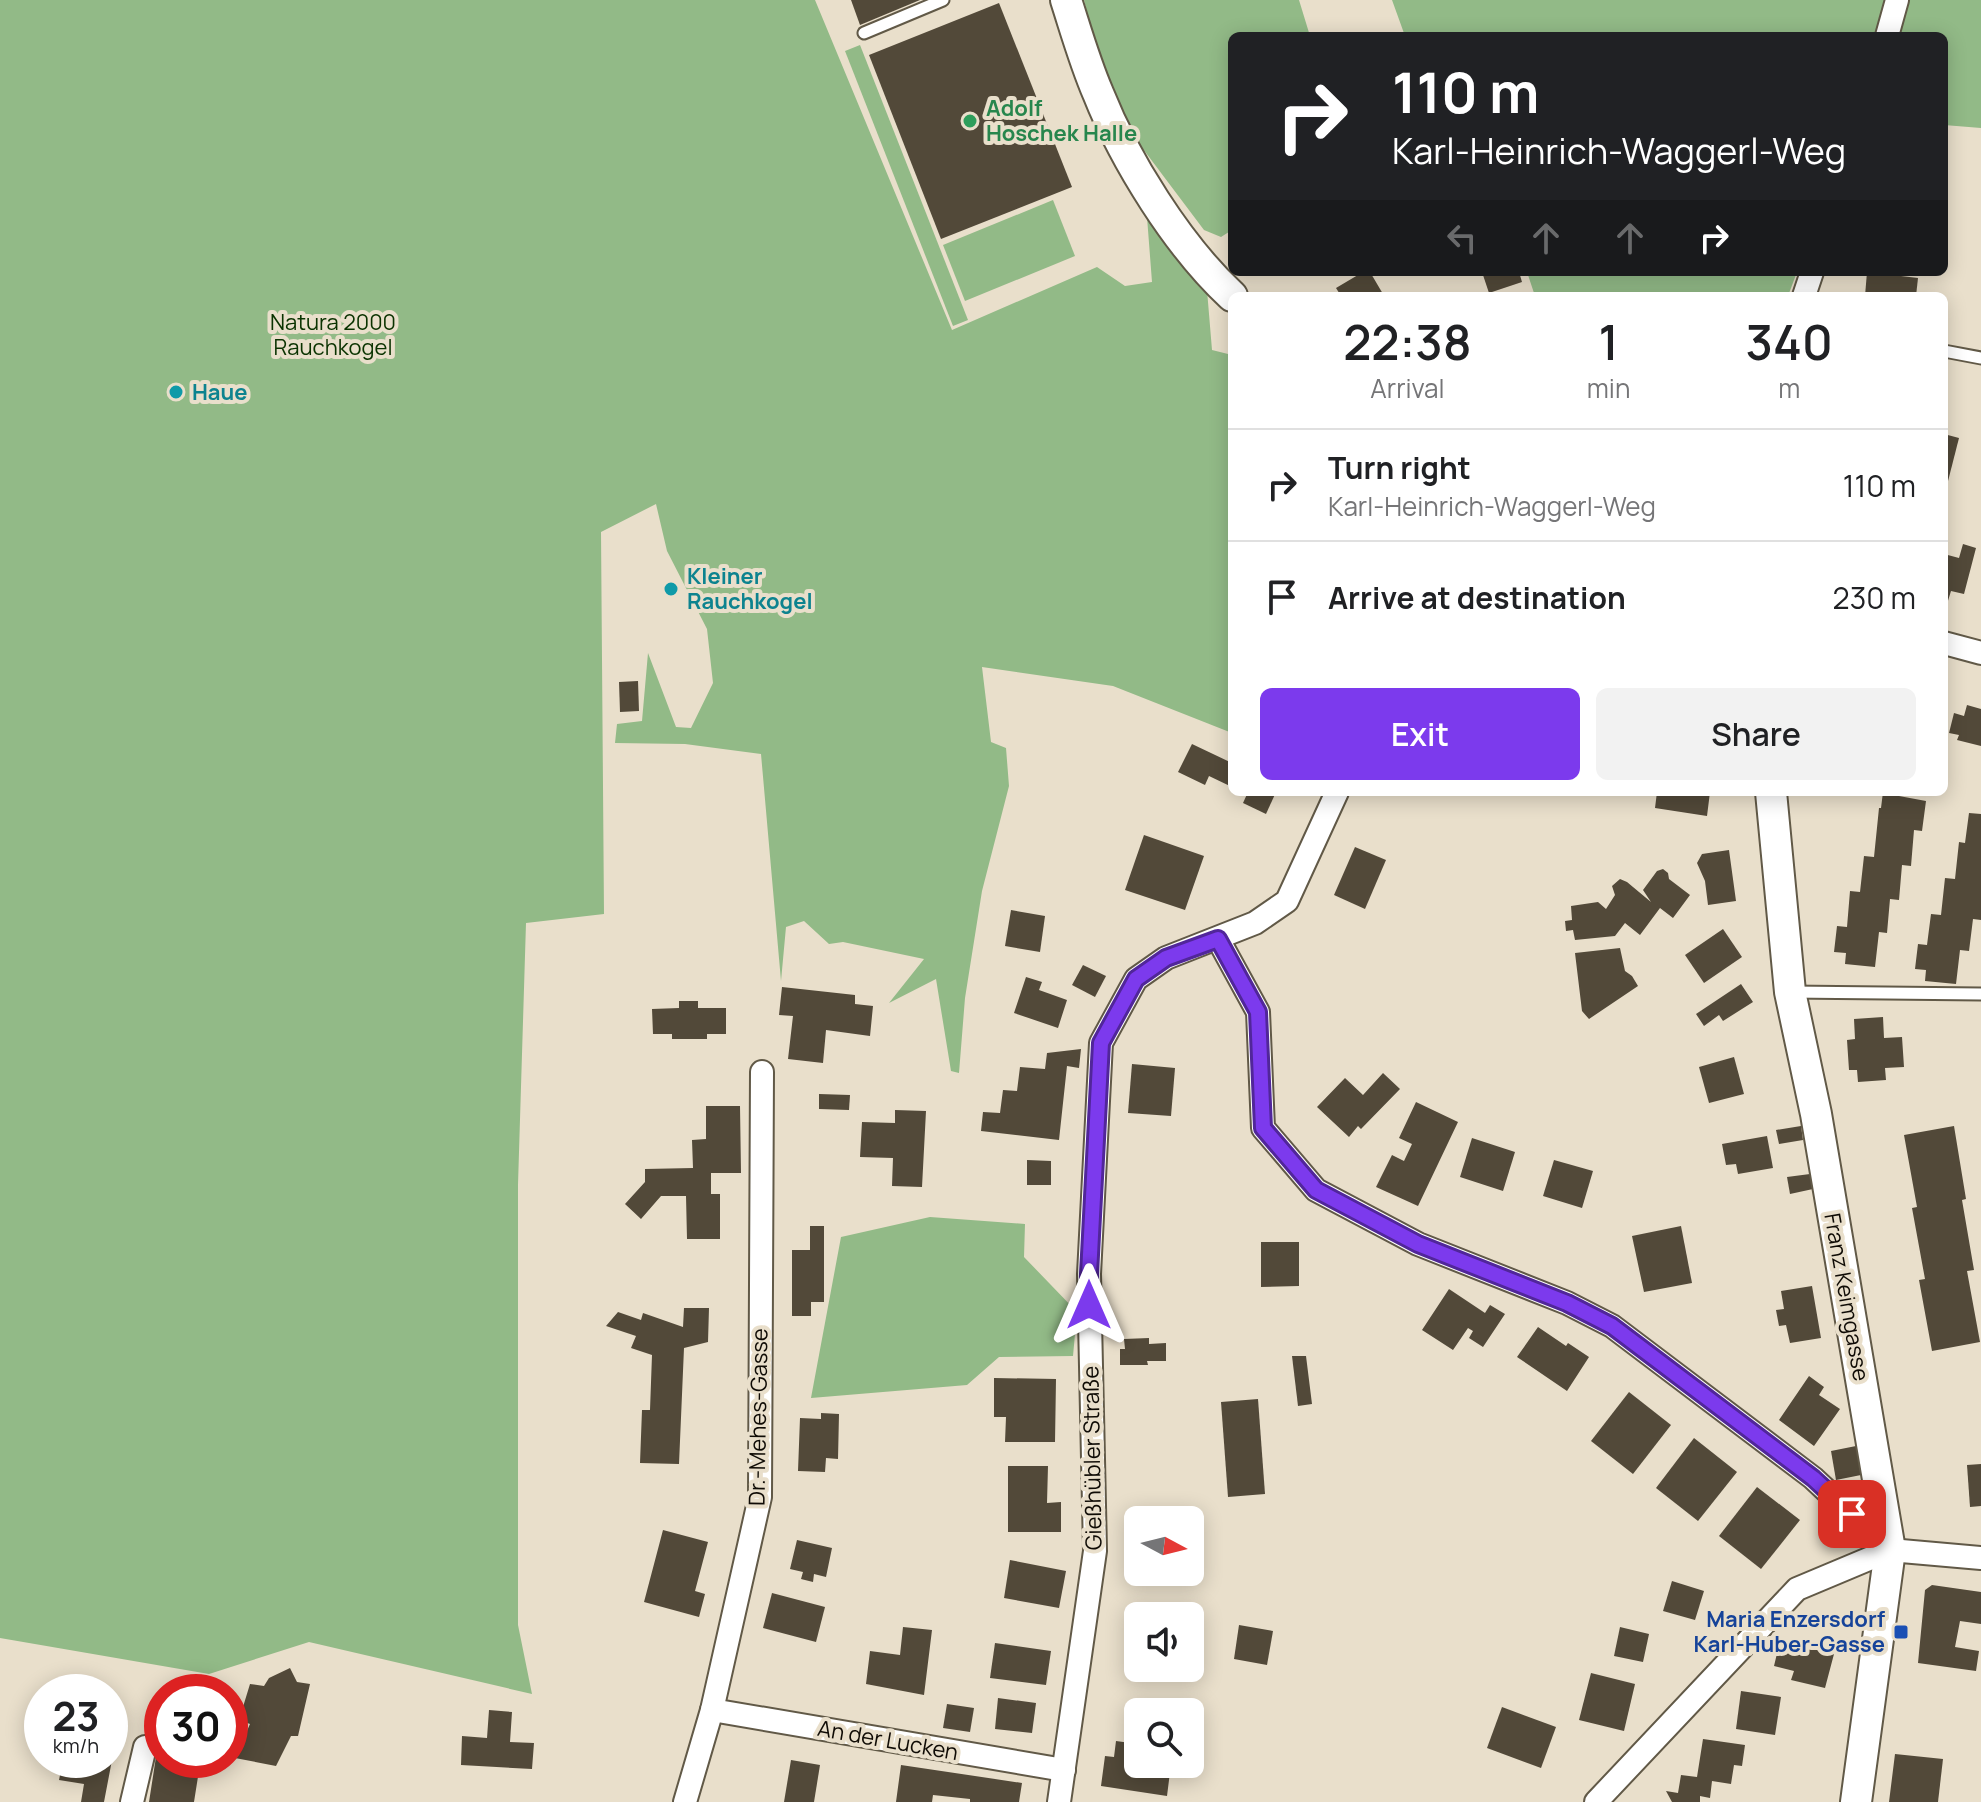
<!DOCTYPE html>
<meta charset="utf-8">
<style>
:root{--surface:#fff;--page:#f2f2f2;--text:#202124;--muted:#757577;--line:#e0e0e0;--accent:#7c3aed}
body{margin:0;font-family:Manrope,sans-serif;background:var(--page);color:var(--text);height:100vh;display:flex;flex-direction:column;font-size:30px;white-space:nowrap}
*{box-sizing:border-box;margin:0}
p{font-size:26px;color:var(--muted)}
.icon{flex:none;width:44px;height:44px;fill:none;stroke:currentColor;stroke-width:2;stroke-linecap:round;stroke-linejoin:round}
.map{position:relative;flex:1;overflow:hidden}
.side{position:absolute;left:1228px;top:292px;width:720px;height:504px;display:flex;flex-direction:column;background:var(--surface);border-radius:12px;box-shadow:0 4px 20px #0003}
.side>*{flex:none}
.guide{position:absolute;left:1228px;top:32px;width:720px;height:244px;border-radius:12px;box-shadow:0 4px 20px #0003;background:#202124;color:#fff;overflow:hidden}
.needle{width:52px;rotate:97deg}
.controls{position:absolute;left:1124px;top:1506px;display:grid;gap:16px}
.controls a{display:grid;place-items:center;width:80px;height:80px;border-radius:12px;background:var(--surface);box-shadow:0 4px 20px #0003;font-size:40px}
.speed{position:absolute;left:24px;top:1674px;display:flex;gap:16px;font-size:40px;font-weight:700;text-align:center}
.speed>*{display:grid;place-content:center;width:104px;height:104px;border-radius:50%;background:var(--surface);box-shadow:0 4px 20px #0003;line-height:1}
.speed small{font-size:20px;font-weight:400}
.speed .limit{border:12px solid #d22;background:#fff;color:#111}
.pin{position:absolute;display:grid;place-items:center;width:68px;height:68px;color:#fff;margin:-34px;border-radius:16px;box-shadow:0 4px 12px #0006}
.me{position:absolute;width:88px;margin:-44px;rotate:0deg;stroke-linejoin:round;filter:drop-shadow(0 0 6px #0008)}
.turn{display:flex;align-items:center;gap:28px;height:168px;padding:0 32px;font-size:36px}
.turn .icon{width:104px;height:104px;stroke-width:2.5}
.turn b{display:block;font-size:56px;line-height:68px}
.lanes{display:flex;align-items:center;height:76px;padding:0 32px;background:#0003;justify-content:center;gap:40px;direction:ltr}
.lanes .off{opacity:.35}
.eta{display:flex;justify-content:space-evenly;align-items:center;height:136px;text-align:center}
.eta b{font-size:48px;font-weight:600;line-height:56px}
.action{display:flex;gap:16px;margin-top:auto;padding:16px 32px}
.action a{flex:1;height:92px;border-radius:12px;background:var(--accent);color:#fff;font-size:32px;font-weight:600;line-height:92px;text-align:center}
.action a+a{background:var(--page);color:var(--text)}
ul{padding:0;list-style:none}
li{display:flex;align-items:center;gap:24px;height:112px;padding:0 32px;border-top:2px solid var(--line)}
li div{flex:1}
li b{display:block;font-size:30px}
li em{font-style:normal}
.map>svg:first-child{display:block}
.green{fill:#92ba87}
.building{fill:#524939}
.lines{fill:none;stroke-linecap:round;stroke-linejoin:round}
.lane-casing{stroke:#615947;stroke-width:15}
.street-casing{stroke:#615947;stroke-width:26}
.secondary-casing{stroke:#615947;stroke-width:34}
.lane{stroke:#fff;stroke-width:11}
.street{stroke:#fff;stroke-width:22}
.secondary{stroke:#fff;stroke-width:30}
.route-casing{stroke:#51269a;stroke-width:20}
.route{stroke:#7c3aed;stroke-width:14}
.leisure-dot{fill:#2e9e5b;stroke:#e9dfcb;stroke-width:3}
.culture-dot{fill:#0f9aa8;stroke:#e9dfcb;stroke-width:3}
.transit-dot{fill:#1a4fb4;stroke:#e9dfcb;stroke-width:3}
.labels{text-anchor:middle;stroke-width:8;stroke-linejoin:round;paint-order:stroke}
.leisure-label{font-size:22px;font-weight:bold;fill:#27864d;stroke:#e9dfcb;text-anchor:start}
.park-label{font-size:22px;fill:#0a3300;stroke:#e9dfcb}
.culture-label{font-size:22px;font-weight:bold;fill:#0d838f;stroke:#e9dfcb;text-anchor:start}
.street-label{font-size:22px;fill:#0f0b05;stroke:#e9dfcb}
.transit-label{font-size:22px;font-weight:bold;fill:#164399;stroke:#e9dfcb;text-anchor:end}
</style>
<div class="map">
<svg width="1981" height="1802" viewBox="0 0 1981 1802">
<rect width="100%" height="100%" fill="#e9dfcb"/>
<g class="green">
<polygon points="0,0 815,0 952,330 1097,267 1125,286 1152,282 1146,204 1207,290 1212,350 1232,355 1232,733 1113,686 982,667 991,742 1006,748 1009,786 982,891 965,998 959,1073 951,1071 936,979 889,1003 924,959 843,942 829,944 804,921 786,927 781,981 761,754 685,744 615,743 617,724 642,721 648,653 676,727 691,728 713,683 707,629 667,551 656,504 601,532 604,914 526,923 518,1185 518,1625 532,1694 309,1642 209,1674 0,1638"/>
<polygon points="1084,0 1299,0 1310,36 1232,36 1232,230 1221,237 1204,230 1128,129 1091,29"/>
<polygon points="1392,0 1981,0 1981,128 1944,125 1944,36 1405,36"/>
<polygon points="860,45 968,320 953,326 845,51"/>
<polygon points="1053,200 1075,256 965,301 943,245"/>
<polygon points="1527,272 1797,272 1788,296 1535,296"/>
<polygon points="930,1217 1025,1224 1024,1257 1077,1312 1073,1356 999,1357 967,1385 811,1398 841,1237"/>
</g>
<g class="building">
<polygon points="851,0 920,0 860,25"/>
<polygon points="999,3 1072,187 941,239 869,55"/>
<polygon points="1363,272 1370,272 1383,294 1341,296 1336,288"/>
<polygon points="1482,272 1519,272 1522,282 1489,293"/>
<polygon points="1867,272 1918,278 1916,296 1865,296"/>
<polygon points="1944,434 1959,438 1947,485 1944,484"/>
<polygon points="1963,544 1976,548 1964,594 1951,591 1947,604 1944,604 1944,554 1959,558"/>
<polygon points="638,681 639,711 620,712 619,682"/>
<polygon points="1967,705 1981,709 1981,746 1957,740 1959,735 1949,733 1954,713 1964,716"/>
<polygon points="1192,744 1232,763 1232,787 1209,776 1205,785 1178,772"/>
<polygon points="1248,792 1276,792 1266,814 1243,803"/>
<polygon points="1657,792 1710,792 1707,816 1655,808"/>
<polygon points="1883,792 1900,792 1899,796 1926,801 1922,831 1914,830 1911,866 1902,865 1899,900 1890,899 1887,933 1879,932 1875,967 1845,964 1846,953 1834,952 1837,926 1847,927 1850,891 1860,892 1864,856 1874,857 1879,808 1881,808"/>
<polygon points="1969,813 1981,814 1981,920 1973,919 1969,951 1960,950 1956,984 1925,981 1926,970 1915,969 1918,944 1927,945 1931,914 1941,915 1945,878 1955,879 1959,842 1965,843"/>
<polygon points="1144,835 1204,856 1185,910 1125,890"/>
<polygon points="1355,847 1386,860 1365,909 1334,895"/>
<polygon points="1729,850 1736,901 1708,905 1705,881 1697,863 1702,854"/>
<polygon points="1663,869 1668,873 1669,879 1690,895 1673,918 1660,908 1640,935 1625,923 1615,936 1575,940 1573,930 1566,931 1565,921 1572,920 1571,906 1598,902 1606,909 1615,895 1612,886 1620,879 1627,882 1651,902 1643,890 1657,871"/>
<polygon points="1011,910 1045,916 1040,952 1005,946"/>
<polygon points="1723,929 1742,957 1704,983 1685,955"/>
<polygon points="1620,948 1625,971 1632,976 1638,986 1589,1019 1582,1011 1575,953"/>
<polygon points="1083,965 1106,976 1095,997 1072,985"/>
<polygon points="1026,977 1042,982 1039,990 1067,1000 1058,1028 1014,1013"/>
<polygon points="1741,984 1753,1002 1723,1021 1719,1015 1704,1026 1696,1014"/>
<polygon points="782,987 855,995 855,1004 873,1006 870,1036 826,1030 823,1063 788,1059 793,1016 779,1015"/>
<polygon points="679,1001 698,1001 698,1008 726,1008 726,1034 707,1034 707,1039 672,1039 672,1034 653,1034 652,1009 679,1008"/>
<polygon points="1883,1017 1884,1038 1902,1037 1904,1067 1885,1068 1886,1080 1858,1082 1857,1070 1849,1070 1847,1040 1855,1039 1854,1019"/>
<polygon points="1081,1049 1079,1068 1067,1066 1059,1140 981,1131 983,1112 1000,1113 1003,1090 1017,1091 1020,1067 1045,1069 1047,1053"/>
<polygon points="1734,1057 1744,1094 1709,1103 1699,1067"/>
<polygon points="1132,1064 1175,1068 1171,1116 1128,1113"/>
<polygon points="1383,1073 1400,1089 1361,1129 1358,1126 1349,1137 1317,1107 1345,1078 1363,1095"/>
<polygon points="819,1094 850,1095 849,1110 819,1109"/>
<polygon points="1416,1102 1458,1122 1418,1206 1376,1187 1392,1155 1404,1161 1412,1144 1399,1138"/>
<polygon points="706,1106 740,1106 741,1173 711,1173 711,1194 720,1194 720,1239 687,1239 686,1196 661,1196 641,1219 625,1204 645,1182 645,1169 693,1168 692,1140 706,1139"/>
<polygon points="895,1110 926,1111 922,1187 892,1186 893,1158 860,1157 862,1122 895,1123"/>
<polygon points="1801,1126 1803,1140 1779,1144 1776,1130"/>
<polygon points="1954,1126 1966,1199 1962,1200 1974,1270 1967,1271 1980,1342 1932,1351 1919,1280 1925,1279 1912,1208 1917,1207 1904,1135"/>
<polygon points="1767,1136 1773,1168 1738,1174 1736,1164 1726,1165 1722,1144"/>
<polygon points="1472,1138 1515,1152 1503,1191 1460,1177"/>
<polygon points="1027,1160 1051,1161 1051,1185 1027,1185"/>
<polygon points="1554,1160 1593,1171 1582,1208 1543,1196"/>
<polygon points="1810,1174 1813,1189 1790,1194 1787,1177"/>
<polygon points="810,1226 824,1226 824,1302 811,1302 811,1316 792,1316 792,1250 810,1250"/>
<polygon points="1681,1226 1692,1283 1644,1292 1632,1236"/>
<polygon points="1261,1242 1299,1242 1299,1286 1261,1287"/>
<polygon points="1812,1286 1821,1338 1790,1343 1786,1325 1779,1326 1776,1310 1784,1309 1781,1291"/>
<polygon points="1449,1289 1485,1313 1490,1305 1505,1314 1483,1347 1469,1338 1473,1331 1468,1328 1453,1350 1422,1330"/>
<polygon points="684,1308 709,1308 708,1342 684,1348 679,1464 640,1463 642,1410 650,1410 652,1355 631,1348 636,1336 606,1326 618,1312 641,1320 643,1313 683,1327"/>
<polygon points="1538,1327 1566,1346 1568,1343 1589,1357 1567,1391 1517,1357"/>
<polygon points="1149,1338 1149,1344 1166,1343 1166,1361 1147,1361 1148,1365 1120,1365 1120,1349 1125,1349 1124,1339"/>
<polygon points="1292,1356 1306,1356 1312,1404 1298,1406"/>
<polygon points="1809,1376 1824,1387 1819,1395 1840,1409 1814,1446 1779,1420"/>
<polygon points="994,1378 1056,1379 1055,1442 1005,1442 1006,1417 994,1417"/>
<polygon points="1629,1392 1671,1425 1633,1474 1591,1441"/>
<polygon points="1258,1399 1265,1494 1228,1497 1221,1402"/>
<polygon points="821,1413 839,1414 838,1459 826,1458 825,1472 798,1471 800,1418 821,1419"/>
<polygon points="1694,1438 1737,1472 1698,1521 1656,1488"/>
<polygon points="1856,1446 1861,1475 1836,1480 1831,1451"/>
<polygon points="1981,1464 1981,1506 1970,1507 1967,1465"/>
<polygon points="1008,1466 1048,1466 1047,1503 1061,1502 1061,1532 1008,1532"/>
<polygon points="1757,1487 1800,1520 1761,1569 1719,1536"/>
<polygon points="663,1530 708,1542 695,1591 705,1594 699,1617 644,1602"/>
<polygon points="797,1540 832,1548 826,1577 814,1574 813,1582 801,1579 803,1572 790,1569"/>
<polygon points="1010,1560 1066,1571 1059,1608 1004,1598"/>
<polygon points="1143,1572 1184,1572 1184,1580 1144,1582"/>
<polygon points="1672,1581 1704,1591 1695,1620 1663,1611"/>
<polygon points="1932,1585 1981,1592 1981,1624 1960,1621 1955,1647 1979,1651 1976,1671 1918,1663 1925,1590"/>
<polygon points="772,1593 825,1607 816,1642 763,1628"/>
<polygon points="1239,1625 1273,1631 1267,1665 1234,1659"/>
<polygon points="903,1627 932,1630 924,1695 866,1684 870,1651 900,1655"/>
<polygon points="1620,1627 1649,1634 1643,1662 1614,1656"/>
<polygon points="1780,1641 1834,1654 1825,1688 1791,1680 1794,1671 1774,1666"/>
<polygon points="995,1643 1051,1651 1046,1685 990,1678"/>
<polygon points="290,1668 297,1682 310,1684 298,1736 291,1736 276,1766 235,1758 250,1724 239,1720 250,1684 264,1686 269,1678"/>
<polygon points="1591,1673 1635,1684 1624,1731 1579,1720"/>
<polygon points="1741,1691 1781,1697 1775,1735 1736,1729"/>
<polygon points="998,1698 1036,1703 1032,1733 995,1729"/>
<polygon points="947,1704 974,1708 970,1732 943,1728"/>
<polygon points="1502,1707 1556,1727 1541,1768 1487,1748"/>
<polygon points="489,1710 512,1712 510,1742 534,1743 532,1769 461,1765 462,1736 487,1738"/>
<polygon points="1703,1739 1745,1745 1742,1766 1734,1765 1731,1784 1712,1781 1710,1798 1700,1796 1700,1802 1672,1802 1666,1791 1678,1793 1681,1775 1697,1777"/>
<polygon points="1116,1741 1138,1744 1138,1764 1171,1764 1167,1796 1101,1786 1105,1756 1114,1757"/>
<polygon points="1895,1754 1943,1759 1938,1802 1889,1802"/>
<polygon points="156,1757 162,1760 200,1764 194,1802 149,1802"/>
<polygon points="63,1760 112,1760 104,1802 81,1802 84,1784 59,1780"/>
<polygon points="791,1760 820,1765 814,1802 784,1802"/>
<polygon points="901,1765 1022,1783 1019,1802 970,1802 970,1799 933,1795 932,1802 896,1802"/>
</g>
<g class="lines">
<g class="lane-casing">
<g id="lane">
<polyline points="864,33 943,0"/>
<polyline points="1944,351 1981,358"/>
<polyline points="1790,992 1981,994"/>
</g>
</g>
<g class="street-casing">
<g id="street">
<polyline points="1887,36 1897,0"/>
<polyline points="1804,296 1812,272"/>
<polyline points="1944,643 1981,653"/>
<polyline points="1218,939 1258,1012 1263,1128 1316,1190 1418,1244 1567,1303 1612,1326 1813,1478 1890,1550"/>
<polyline points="712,1710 1064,1770"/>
<polyline points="132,1802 145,1747"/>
<polyline points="685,1802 712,1710 760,1497 762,1072"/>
<polyline points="1059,1802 1095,1551 1089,1274 1101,1043 1136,979 1166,958 1255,923 1287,901 1337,792"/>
<polyline points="1596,1802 1797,1589 1890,1550 1981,1558"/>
</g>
</g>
<g class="secondary-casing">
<g id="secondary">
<path d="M1066,0C1076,31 1085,63 1098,93C1125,161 1178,246 1232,296"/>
<polyline points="1771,792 1790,992 1816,1114 1890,1550 1856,1802"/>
</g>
</g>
<use href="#lane" class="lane"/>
<use href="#street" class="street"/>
<use href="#secondary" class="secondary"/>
</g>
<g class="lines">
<g class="route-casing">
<polyline id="route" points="1089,1305 1089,1274 1101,1043 1136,979 1166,958 1218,939 1258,1012 1263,1128 1316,1190 1418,1244 1567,1303 1612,1326 1813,1478 1852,1514"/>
</g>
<use href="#route" class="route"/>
</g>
<circle class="leisure-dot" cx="970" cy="121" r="8"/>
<g class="culture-dot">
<circle cx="176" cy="392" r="8"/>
<circle cx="671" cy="589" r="8"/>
</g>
<rect class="transit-dot" x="1893" y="1624" width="16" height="16" rx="4"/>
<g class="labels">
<g class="leisure-label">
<text x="986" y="116">Adolf<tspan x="986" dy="25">Hoschek Halle</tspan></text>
</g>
<g class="park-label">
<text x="333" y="330">Natura 2000<tspan x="333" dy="25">Rauchkogel</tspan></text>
</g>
<g class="culture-label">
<text x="192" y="400">Haue</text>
<text x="687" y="584">Kleiner<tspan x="687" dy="25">Rauchkogel</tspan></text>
</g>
<g class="street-label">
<text transform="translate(1847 1297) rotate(80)" y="8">Franz Keimgasse</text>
<text transform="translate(758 1417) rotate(-89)" y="8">Dr.-Mehes-Gasse</text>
<text transform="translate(1092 1458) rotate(-91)" y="8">Gießhübler Straße</text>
<text transform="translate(888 1740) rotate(10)" y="8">An der Lucken</text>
</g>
<g class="transit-label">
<text x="1885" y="1627">Maria Enzersdorf<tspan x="1885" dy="25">Karl-Huber-Gasse</tspan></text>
</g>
</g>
</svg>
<div class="controls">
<a><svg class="needle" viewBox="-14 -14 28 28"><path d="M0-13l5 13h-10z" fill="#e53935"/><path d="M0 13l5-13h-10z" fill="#757577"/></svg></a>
<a><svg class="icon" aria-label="sound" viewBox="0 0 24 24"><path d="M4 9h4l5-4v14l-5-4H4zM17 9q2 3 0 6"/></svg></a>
<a><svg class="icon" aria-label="search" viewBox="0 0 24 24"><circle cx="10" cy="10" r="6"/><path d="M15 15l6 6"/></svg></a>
</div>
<div class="speed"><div>23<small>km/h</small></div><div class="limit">30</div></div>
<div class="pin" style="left:1852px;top:1514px;background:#d93025"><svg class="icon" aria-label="arrive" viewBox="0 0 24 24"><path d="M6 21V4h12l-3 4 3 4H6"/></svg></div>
<svg class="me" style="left:1089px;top:1305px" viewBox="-20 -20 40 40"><path d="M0-17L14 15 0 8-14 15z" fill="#7c3aed" stroke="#fff" stroke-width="4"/></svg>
<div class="guide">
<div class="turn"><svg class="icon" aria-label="right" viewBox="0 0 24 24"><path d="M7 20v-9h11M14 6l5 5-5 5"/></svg><div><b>110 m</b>Karl-Heinrich-Waggerl-Weg</div></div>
<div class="lanes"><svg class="icon off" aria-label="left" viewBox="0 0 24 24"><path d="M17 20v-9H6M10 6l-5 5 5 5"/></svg><svg class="icon off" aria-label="ahead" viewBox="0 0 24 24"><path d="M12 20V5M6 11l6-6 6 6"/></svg><svg class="icon off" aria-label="ahead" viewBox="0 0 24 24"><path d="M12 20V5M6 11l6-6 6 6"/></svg><svg class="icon" aria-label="right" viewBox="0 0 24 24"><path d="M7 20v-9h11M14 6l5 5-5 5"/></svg></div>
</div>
<section class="side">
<div class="eta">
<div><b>22:38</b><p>Arrival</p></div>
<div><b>1</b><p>min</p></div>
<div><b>340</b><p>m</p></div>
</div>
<ul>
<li><svg class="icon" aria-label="right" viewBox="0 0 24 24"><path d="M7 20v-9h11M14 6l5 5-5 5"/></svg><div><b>Turn right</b><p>Karl-Heinrich-Waggerl-Weg</p></div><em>110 m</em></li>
<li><svg class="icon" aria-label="arrive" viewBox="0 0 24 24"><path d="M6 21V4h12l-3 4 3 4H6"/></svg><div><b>Arrive at destination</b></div><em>230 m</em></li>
</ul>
<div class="action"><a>Exit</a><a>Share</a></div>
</section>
</div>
